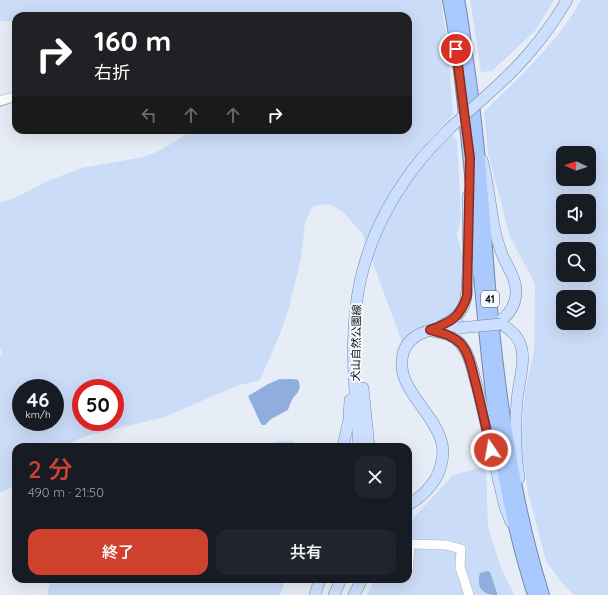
<!DOCTYPE html>
<html lang="ja">
<meta charset="utf-8">
<style>
:root{--surface:#171b24;--page:#20242c;--text:#f1f3f6;--muted:#9ea1a6;--accent:#ce422d}
body{margin:0;font-family:Quicksand,"Noto Sans JP",sans-serif;background:var(--page);color:var(--text);height:100vh;display:flex;flex-direction:column;font-size:15px;white-space:nowrap}
*{box-sizing:border-box;margin:0}
p{font-size:13px;color:var(--muted)}
.icon{flex:none;width:22px;height:22px;fill:none;stroke:currentColor;stroke-width:2;stroke-linecap:round;stroke-linejoin:round}
.map{position:relative;flex:1;overflow:hidden}
.details{position:absolute;left:12px;top:443px;width:400px;height:140px;display:flex;flex-direction:column;background:var(--surface);border-radius:12px;box-shadow:0 4px 16px #0002}
.details>*{flex:none}
.banner{position:absolute;left:12px;top:12px;width:400px;height:122px;border-radius:12px;box-shadow:0 4px 16px #0002;background:#202124;color:#fff;overflow:hidden}
.needle{width:26px;rotate:273deg}
.fabs{position:absolute;left:556px;top:146px;display:grid;gap:8px}
.fabs a{display:grid;place-items:center;width:40px;height:40px;border-radius:8px;background:var(--surface);box-shadow:0 4px 16px #0002;font-size:20px}
.speed{position:absolute;left:12px;top:379px;display:flex;gap:8px;font-size:20px;font-weight:700;text-align:center}
.speed>*{display:grid;place-content:center;width:52px;height:52px;border-radius:50%;background:var(--surface);box-shadow:0 4px 16px #0002;line-height:1}
.speed small{font-size:10px;font-weight:400}
.speed .limit{border:6px solid #d22;background:#fff;color:#111}
.pin{position:absolute;display:grid;place-items:center;width:34px;height:34px;color:#fff;margin:-17px;border:2px solid #fff;border-radius:50%;box-shadow:0 1px 4px #0007}
.me{position:absolute;width:44px;margin:-22px;rotate:348deg;stroke-linejoin:round;filter:drop-shadow(0 0 3px #0008)}
.turn{display:flex;align-items:center;gap:14px;height:84px;padding:0 16px;font-size:18px}
.turn .icon{width:52px;height:52px;stroke-width:2.5}
.turn b{display:block;font-size:28px;line-height:34px}
.lanes{display:flex;align-items:center;height:38px;padding:0 16px;background:#0003;justify-content:center;gap:20px;direction:ltr}
.lanes .off{opacity:.35}
.round{display:grid;place-items:center;flex:none;width:42px;height:42px;border-radius:12px;background:var(--page)}
.head{display:flex;align-items:center;justify-content:space-between;height:68px;padding:0 16px}
h1{font-size:24px;font-weight:600;line-height:30px;color:var(--accent)}
.button{display:flex;gap:8px;margin-top:auto;padding:8px 16px}
.button a{flex:1;height:46px;border-radius:12px;background:var(--accent);color:#fff;font-size:16px;font-weight:600;line-height:46px;text-align:center}
.button a+a{background:var(--page);color:var(--text)}
.map>svg:first-child{display:block}
.green{fill:#cbdcf8;fill-rule:evenodd}
.water{fill:#90aedd}
.lines{fill:none;stroke-linecap:round;stroke-linejoin:round}
.stream{stroke:#90aedd;stroke-width:2}
.minor-casing{stroke:#afb5be;stroke-width:10}
.major-casing{stroke:#7288aa;stroke-width:12}
.highway-casing{stroke:#7288aa;stroke-width:14}
.minor{stroke:#fff;stroke-width:9}
.major{stroke:#ccdffe;stroke-width:11}
.highway{stroke:#aacafd;stroke-width:12}
.major-bridge-casing{stroke:#7288aa;stroke-width:12;stroke-linecap:butt}
.major-bridge{stroke:#ccdffe;stroke-width:11}
.route-casing{stroke:#862b1d;stroke-width:10}
.route{stroke:#ce422d;stroke-width:7}
.labels{text-anchor:middle;stroke-width:4;stroke-linejoin:round;paint-order:stroke}
.shield{fill:#f7fafe;stroke:#525457;stroke-width:1}
.shield-label{font-size:10px;font-weight:bold;fill:#0b0d10}
.street-label{font-size:11px;fill:#0b0d10;stroke:#f7fafe}
</style>
<div class="map">
<svg width="608" height="595" viewBox="0 0 608 595">
<rect width="100%" height="100%" fill="#e7edf6"/>
<g class="green">
<path d="M0,0H441L448,47L453,114L418,153L426,162L452,135L457,139L461,217L457,235L466,269L460,307L448,318L418,328L402,342L362,233L342,211L329,204L313,206L305,223L301,259L289,308L280,334L260,380L236,386L165,417L85,436L62,447H16V485L0,493V357L2,352L0,348V203L19,196L48,181L81,168L144,157L161,150L188,133L191,130H408V16H239L186,12L103,16H16V22L0,21ZM21,388H55V422H21ZM81,388H115V422H81Z"/>
<polygon points="470,0 554,0 535,31 492,71 481,72"/>
<path d="M581,0H608V595H574L561,582L546,561L528,492L521,445L525,390L534,352L535,284L510,237L488,154L484,112C518,78 559,41 581,0ZM563,153H589V179H563ZM563,201H589V227H563ZM563,249H589V275H563ZM563,297H589V323H563Z"/>
<polygon points="279,441 293,441 298,447 256,447"/>
<polygon points="486,466 488,527 501,568 514,595 367,595 375,579 408,579 408,526 416,515 453,475"/>
<polygon points="51,579 286,579 280,595 47,595"/>
</g>
<g class="water">
<path d="M280,379C286,380 292,378 298,380C303,390 296,393 292,400C290,403 289,407 288,410L271,419L265,425H262L260,422L248,396L268,384Z"/>
<path d="M487,571L490,572L497,593V595C482,595 476,587 480,573Z"/>
</g>
<g class="lines">
<polyline class="stream" points="0,106 11,102"/>
<g class="minor-casing">
<g id="minor">
<polyline points="0,101 16,96"/>
<polyline points="408,575 410,544 446,545 461,549 460,567 469,595"/>
</g>
</g>
<g class="major-casing">
<g id="major">
<path d="M486,96C520,66 543,40 567,0"/>
<path d="M482,160C491,191 490,224 502,254C507,267 517,279 516,294C515,306 508,316 498,322"/>
<path d="M501,324C510,329 518,336 521,346C526,361 518,385 517,401C515,426 515,453 519,478"/>
<path d="M442,325C452,321 460,315 464,305C468,295 467,284 468,274C469,248 468,222 468,196"/>
<path d="M433,331C443,333 453,335 460,343C470,354 473,373 477,386C487,426 495,467 505,507L511,522"/>
<polyline points="363,388 369,447"/>
<polyline points="343,447 349,419 350,400"/>
<path d="M359,447C356,401 350,353 356,307C362,252 387,201 422,158C431,147 442,137 451,127"/>
<path d="M408,505C420,498 429,490 436,478C442,467 445,452 441,440C435,421 421,408 411,391C398,372 397,345 420,334C432,328 446,327 459,325"/>
<polyline points="315,595 320,579"/>
<polyline points="334,595 341,579"/>
<polyline points="354,595 362,579"/>
</g>
</g>
<g class="highway-casing">
<g id="highway">
<path d="M449,0C457,41 462,84 466,126C484,283 485,444 534,595"/>
<path d="M458,0C462,18 464,36 466,54C479,135 483,216 490,298C499,398 513,499 543,595"/>
</g>
</g>
<use href="#minor" class="minor"/>
<use href="#major" class="major"/>
<use href="#highway" class="highway"/>
<g class="major-bridge-casing">
<g id="major-bridge">
<polyline points="451,127 486,96"/>
<polyline points="459,328 501,324"/>
</g>
</g>
<use href="#major-bridge" class="major-bridge"/>
</g>
<g class="lines">
<g class="route-casing">
<path id="route" d="M456,49L470,158L467,296C460,318 451,322 430,330C441,333 453,335 461,344C469,353 472,369 475,381C481,404 486,427 491,450"/>
</g>
<use href="#route" class="route"/>
</g>
<g class="labels">
<rect class="shield" x="481" y="291" width="18" height="16" rx="3"/>
<g class="shield-label">
<text x="490" y="303">41</text>
</g>
<g class="street-label">
<text transform="translate(356 343) rotate(-89)" y="4">犬山自然公園線</text>
</g>
</g>
</svg>
<div class="fabs">
<a><svg class="needle" viewBox="-14 -14 28 28"><path d="M0-13l5 13h-10z" fill="#e53935"/><path d="M0 13l5-13h-10z" fill="#9ea1a6"/></svg></a>
<a><svg class="icon" aria-label="sound" viewBox="0 0 24 24"><path d="M4 9h4l5-4v14l-5-4H4zM17 9q2 3 0 6"/></svg></a>
<a><svg class="icon" aria-label="search" viewBox="0 0 24 24"><circle cx="10" cy="10" r="6"/><path d="M15 15l6 6"/></svg></a>
<a><svg class="icon" aria-label="layers" viewBox="0 0 24 24"><path d="M12 4l9 5-9 5-9-5zM3 14l9 5 9-5"/></svg></a>
</div>
<div class="speed"><div>46<small>km/h</small></div><div class="limit">50</div></div>
<div class="pin" style="left:456px;top:49px;background:#d93025"><svg class="icon" aria-label="arrive" viewBox="0 0 24 24"><path d="M6 21V4h12l-3 4 3 4H6"/></svg></div>
<svg class="me" style="left:491px;top:450px" viewBox="-20 -20 40 40"><circle r="17" fill="#ce422d" stroke="#fff" stroke-width="3"/><path d="M0-11L8 9 0 5-8 9z" fill="#fff"/></svg>
<div class="banner">
<div class="turn"><svg class="icon" aria-label="right" viewBox="0 0 24 24"><path d="M7 20v-9h11M14 6l5 5-5 5"/></svg><div><b>160 m</b>右折</div></div>
<div class="lanes"><svg class="icon off" aria-label="left" viewBox="0 0 24 24"><path d="M17 20v-9H6M10 6l-5 5 5 5"/></svg><svg class="icon off" aria-label="ahead" viewBox="0 0 24 24"><path d="M12 20V5M6 11l6-6 6 6"/></svg><svg class="icon off" aria-label="ahead" viewBox="0 0 24 24"><path d="M12 20V5M6 11l6-6 6 6"/></svg><svg class="icon" aria-label="right" viewBox="0 0 24 24"><path d="M7 20v-9h11M14 6l5 5-5 5"/></svg></div>
</div>
<section class="details">
<div class="head"><div><h1>2 分</h1><p>490 m · 21:50</p></div><a class="round"><svg class="icon" aria-label="close" viewBox="0 0 24 24"><path d="M6 6l12 12M18 6L6 18"/></svg></a></div>
<div class="button"><a>終了</a><a>共有</a></div>
</section>
</div>
